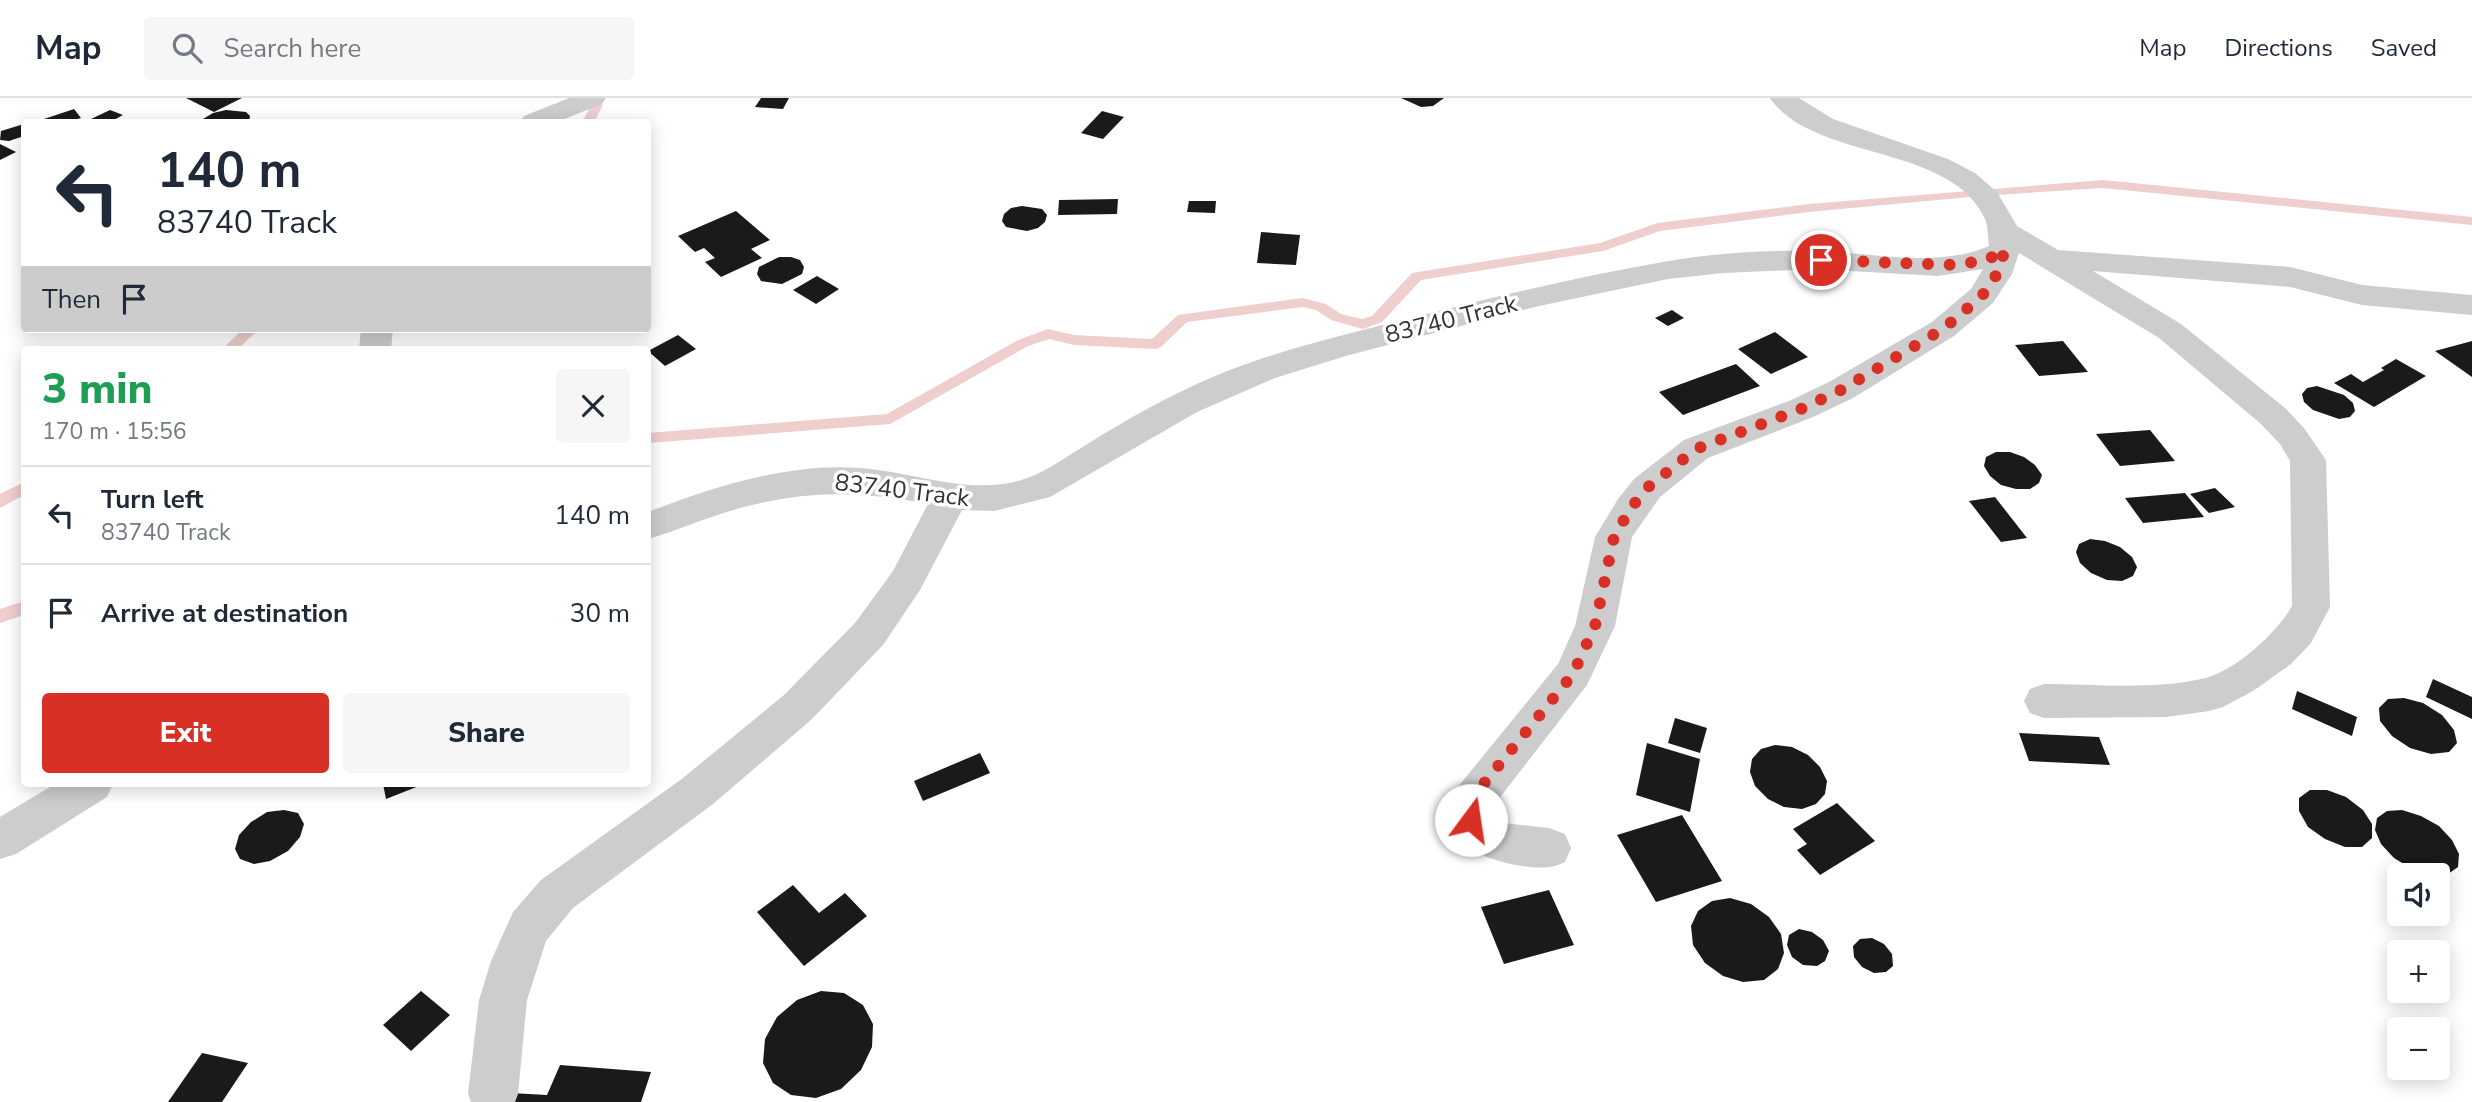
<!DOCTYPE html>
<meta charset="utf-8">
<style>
:root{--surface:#fff;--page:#f6f6f7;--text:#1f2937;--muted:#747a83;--line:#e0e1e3;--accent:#d93025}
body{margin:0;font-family:"Nunito Sans",sans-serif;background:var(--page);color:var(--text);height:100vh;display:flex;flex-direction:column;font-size:26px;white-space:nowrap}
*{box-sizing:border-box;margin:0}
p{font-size:23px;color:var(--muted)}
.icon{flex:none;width:38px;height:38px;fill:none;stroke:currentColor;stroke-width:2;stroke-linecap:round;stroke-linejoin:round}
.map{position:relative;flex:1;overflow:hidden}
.panel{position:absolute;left:21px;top:248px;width:630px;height:441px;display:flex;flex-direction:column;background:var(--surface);border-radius:7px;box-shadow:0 4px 18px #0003}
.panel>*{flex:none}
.banner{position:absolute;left:21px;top:21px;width:630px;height:214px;border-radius:7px;box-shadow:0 4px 18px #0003;background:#fff;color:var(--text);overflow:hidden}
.fabs{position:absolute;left:2387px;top:765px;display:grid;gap:14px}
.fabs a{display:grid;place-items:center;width:63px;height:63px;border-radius:7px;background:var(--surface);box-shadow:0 4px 18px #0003;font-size:35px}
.pin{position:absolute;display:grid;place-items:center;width:60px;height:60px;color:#fff;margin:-30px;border:4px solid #fff;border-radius:50%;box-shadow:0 2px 7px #0007}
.me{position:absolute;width:77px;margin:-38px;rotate:14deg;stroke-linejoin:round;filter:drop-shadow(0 0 5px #0008)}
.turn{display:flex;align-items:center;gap:24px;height:147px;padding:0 21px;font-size:32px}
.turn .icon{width:91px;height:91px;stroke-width:2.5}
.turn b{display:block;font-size:49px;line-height:60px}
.then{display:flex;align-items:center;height:66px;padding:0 21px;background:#0003;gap:14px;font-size:26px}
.round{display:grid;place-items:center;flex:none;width:74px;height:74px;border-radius:7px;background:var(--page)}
.head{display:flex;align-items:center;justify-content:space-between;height:119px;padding:0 21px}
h1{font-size:42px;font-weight:800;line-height:52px;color:#1e9e55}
.cta{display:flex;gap:14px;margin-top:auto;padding:14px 21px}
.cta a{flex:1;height:80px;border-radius:7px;background:var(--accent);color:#fff;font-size:28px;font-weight:800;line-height:80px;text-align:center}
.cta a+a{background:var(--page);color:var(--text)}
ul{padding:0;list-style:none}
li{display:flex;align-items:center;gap:21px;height:98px;padding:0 21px;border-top:2px solid var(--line)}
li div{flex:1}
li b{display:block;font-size:26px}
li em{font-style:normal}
header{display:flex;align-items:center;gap:42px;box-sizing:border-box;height:98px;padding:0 35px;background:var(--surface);border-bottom:2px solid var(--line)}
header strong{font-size:33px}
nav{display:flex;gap:38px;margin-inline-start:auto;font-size:24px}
.search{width:490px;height:63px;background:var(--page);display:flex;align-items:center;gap:18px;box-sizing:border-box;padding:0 24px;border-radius:7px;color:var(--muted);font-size:26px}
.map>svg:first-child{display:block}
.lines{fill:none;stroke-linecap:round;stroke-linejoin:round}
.stream{fill:#efcece;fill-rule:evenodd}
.building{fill:#1a1a1a}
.minor{fill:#cdcdcd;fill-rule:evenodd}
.route{stroke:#d93025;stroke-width:12;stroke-dasharray:0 21.6}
.labels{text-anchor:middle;stroke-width:7;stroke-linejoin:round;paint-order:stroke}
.street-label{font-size:24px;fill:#333;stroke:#fff}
</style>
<header>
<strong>Map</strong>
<div class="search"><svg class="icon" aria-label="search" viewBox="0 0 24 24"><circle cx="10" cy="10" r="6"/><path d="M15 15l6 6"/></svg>Search here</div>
<nav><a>Map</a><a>Directions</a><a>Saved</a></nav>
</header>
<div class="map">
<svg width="2472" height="1004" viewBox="0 0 2472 1004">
<rect width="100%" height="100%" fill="#fff"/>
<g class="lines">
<g class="stream">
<polygon points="597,3 603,7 594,24 582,24 593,4"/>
<polygon points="2103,82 2472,119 2472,127 2103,90 1980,98 1809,114 1660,133 1603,153 1421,182 1382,224 1363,231 1331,222 1316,212 1302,209 1187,224 1161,249 1156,251 1074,247 1049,241 1028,248 890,326 648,345 648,335 887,316 1018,242 1048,231 1074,237 1152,241 1178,217 1302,200 1326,206 1341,216 1362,221 1372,218 1412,175 1600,145 1658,125 1809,106"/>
<polygon points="243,231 259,231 237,252 221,252"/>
<polygon points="24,384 24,397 0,410 0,396"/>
<polygon points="24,503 24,517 0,525 0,511"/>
</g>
</g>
<g class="building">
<polygon points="186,0 242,0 214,14"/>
<polygon points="761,0 789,0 783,11 755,9"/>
<polygon points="1401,0 1444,0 1433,8 1421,9"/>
<polygon points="74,11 81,20 67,24 35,24"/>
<polygon points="110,12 123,17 110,24 91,21"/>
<polygon points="226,12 246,14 250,18 249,24 198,24 213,15"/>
<polygon points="1102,13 1124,19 1103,41 1081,35"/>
<polygon points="24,26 24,38 9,43 0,42 1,33"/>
<polygon points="0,46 16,54 0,62"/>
<polygon points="1118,101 1117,116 1058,117 1059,102"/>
<polygon points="1189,103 1216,103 1215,115 1187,114"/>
<polygon points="1022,108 1042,111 1047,117 1045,124 1038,130 1027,133 1006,129 1002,123 1004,116 1011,110"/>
<polygon points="736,113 770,142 751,151 762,160 721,179 705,164 715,160 704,150 695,154 678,138"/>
<polygon points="1261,134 1300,137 1296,167 1257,165"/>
<polygon points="779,159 791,159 800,162 804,169 802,176 782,186 761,183 757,176 759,169"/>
<polygon points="817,178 839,191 816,206 793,192"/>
<polygon points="1672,212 1684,220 1668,228 1655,220"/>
<polygon points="1775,234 1808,259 1771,276 1738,251"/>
<polygon points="678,237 696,251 665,268 648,253"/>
<polygon points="2063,243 2088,274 2039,278 2015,247"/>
<polygon points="2472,243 2472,279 2435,253"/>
<polygon points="2396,261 2426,278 2374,309 2334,285 2351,276 2363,284 2384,272 2381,270"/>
<polygon points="1736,266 1760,288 1683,317 1659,294"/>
<polygon points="2317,288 2344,297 2353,305 2355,313 2350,319 2339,321 2313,312 2304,304 2302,296 2307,290"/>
<polygon points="2150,332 2175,363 2120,368 2096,336"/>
<polygon points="1996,354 2010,354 2024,359 2035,367 2042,377 2039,385 2030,391 2016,391 2001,387 1990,378 1984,368 1986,359"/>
<polygon points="2215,390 2235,409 2209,415 2190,396"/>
<polygon points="2185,395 2204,419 2143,425 2125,400"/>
<polygon points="1995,399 2027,440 2001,444 1969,403"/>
<polygon points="2090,441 2105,443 2120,449 2132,459 2137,469 2133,478 2122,483 2107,482 2091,475 2080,465 2076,454 2079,446"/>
<polygon points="2433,581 2472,599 2472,621 2426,599"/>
<polygon points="2297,593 2357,619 2352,638 2292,611"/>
<polygon points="2404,600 2423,605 2442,617 2454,632 2457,645 2449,654 2431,656 2410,650 2392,638 2380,623 2379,610 2388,601"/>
<polygon points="1675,620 1707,630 1700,655 1668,645"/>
<polygon points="2019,635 2099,639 2110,667 2029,663"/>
<polygon points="1647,645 1700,661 1690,714 1636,697"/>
<polygon points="1775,647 1792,649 1808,657 1820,669 1827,683 1825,696 1816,706 1802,711 1784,709 1768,701 1755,688 1750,674 1752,661 1761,651"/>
<polygon points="980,655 990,675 923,703 914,683"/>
<polygon points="383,686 424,686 386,701"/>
<polygon points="2310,692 2327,692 2346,699 2363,712 2372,726 2372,740 2362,749 2345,749 2325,741 2308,729 2299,713 2299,700"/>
<polygon points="1837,705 1875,743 1820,777 1797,752 1807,746 1793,731"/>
<polygon points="284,712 298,715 304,726 300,739 288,753 270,763 254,766 240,761 235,751 239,737 251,724 267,714"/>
<polygon points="2402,712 2421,718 2439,728 2452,742 2459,756 2458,769 2448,776 2431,777 2412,771 2394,760 2381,746 2375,732 2377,720 2387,713"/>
<polygon points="1682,717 1722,783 1656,804 1617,737"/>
<polygon points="793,787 819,815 845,795 867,818 804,868 757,814"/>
<polygon points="1549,792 1574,847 1504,866 1481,809"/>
<polygon points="1730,800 1751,806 1769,819 1781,836 1784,855 1778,871 1764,882 1743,884 1723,878 1705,865 1693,847 1691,828 1698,813 1712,803"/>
<polygon points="1799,831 1812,834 1823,842 1829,853 1825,863 1817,868 1803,867 1792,859 1787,847 1789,837"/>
<polygon points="1872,840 1884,846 1892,856 1893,868 1886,874 1874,875 1862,869 1854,859 1853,848 1860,841"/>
<polygon points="421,893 450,917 411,953 383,927"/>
<polygon points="821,893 844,895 863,907 873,926 872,949 861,972 841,991 816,1000 791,997 773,985 763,965 765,941 777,919 797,902"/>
<polygon points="202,955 248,965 222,1004 168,1004"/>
<polygon points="560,967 651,974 641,1004 508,1004 511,995 547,997"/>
</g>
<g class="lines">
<g class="minor">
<polygon points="569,0 606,0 602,6 557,24 520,24 524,18"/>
<path d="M1770,0H1799L1833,21L1948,61L1975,75L1997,94L2017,128L2058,152L2290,169L2362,187L2472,197V217L2362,207L2290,189L2093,173L2181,226L2285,310L2304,330L2326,362L2330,509L2311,545L2291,566L2253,593L2223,609L2209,613L2166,619L2044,620L2030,615L2024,603L2030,591L2044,586C2093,586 2153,592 2201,581C2233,575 2276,536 2292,508L2290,363L2280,346L2261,326L2159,240L2019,155L2012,176L1993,205L1954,238L1853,300L1813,319L1708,360L1660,399L1632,439L1615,528L1587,587L1491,711L1504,725L1549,730L1565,736L1571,750L1565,764C1560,766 1554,769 1549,769C1529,772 1481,762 1466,747C1456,737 1451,721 1446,708L1453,695L1558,566L1575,528L1595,439L1618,401L1634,381L1684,342L1789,303L1829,284L1932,224L1971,191L1983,171L1938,178L1816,171L1723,175L1668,181L1539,208L1349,257L1275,280L1197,314L1050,399L994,413L962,412L920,492L883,547L812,621L713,706L573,810L546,843L527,902L518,996L515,1004H471L468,996L479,902L491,863L513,814L541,782L683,680L784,597L855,525L893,473L928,406C857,392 800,392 730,413C702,421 676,433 648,441V414C714,389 787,365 859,370C911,373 965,397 1018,383C1042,377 1064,360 1086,347C1127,321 1170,297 1215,278C1278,252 1344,237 1410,220C1494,199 1577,179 1663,164C1713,155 1765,152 1816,153C1873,154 1936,171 1989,148C1988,139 1988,129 1985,121C1951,45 1814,64 1770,0Z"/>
<polygon points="361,231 393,231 391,252 359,252"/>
<polygon points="55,686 113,686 107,699 16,756 0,761 0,719"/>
</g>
</g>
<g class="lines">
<polyline class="route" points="1471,722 1468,708 1477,694 1573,576 1595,528 1614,439 1631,410 1647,390 1696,351 1801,311 1841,292 1943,231 1982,198 1997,176 2005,152 1987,162 1955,167 1821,162"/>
</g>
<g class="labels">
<g class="street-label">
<text transform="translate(1451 221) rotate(-14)" y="8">83740 Track</text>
<text transform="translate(902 392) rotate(7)" y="8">83740 Track</text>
</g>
</g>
</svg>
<div class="fabs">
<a><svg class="icon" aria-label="sound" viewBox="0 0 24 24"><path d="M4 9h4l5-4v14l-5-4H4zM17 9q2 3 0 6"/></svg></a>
<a>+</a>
<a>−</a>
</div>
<div class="pin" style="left:1821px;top:162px;background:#d93025"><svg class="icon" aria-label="arrive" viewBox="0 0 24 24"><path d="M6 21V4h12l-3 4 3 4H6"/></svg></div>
<svg class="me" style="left:1471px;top:722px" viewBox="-20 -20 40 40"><circle r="19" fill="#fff"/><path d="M0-13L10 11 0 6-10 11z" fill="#d93025"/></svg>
<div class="banner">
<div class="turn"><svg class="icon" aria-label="left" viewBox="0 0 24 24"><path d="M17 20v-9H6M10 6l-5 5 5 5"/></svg><div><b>140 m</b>83740 Track</div></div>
<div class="then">Then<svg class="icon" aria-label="arrive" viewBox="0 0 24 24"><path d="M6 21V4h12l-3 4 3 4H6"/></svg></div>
</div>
<section class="panel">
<div class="head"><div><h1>3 min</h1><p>170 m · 15:56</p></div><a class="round"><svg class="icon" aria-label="close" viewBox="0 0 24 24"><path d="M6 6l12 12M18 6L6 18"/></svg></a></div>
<ul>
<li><svg class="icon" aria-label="left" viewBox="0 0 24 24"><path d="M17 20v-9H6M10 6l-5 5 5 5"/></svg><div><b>Turn left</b><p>83740 Track</p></div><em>140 m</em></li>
<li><svg class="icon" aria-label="arrive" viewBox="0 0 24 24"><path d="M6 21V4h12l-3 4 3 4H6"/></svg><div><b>Arrive at destination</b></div><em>30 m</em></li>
</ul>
<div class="cta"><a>Exit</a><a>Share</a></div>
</section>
</div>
